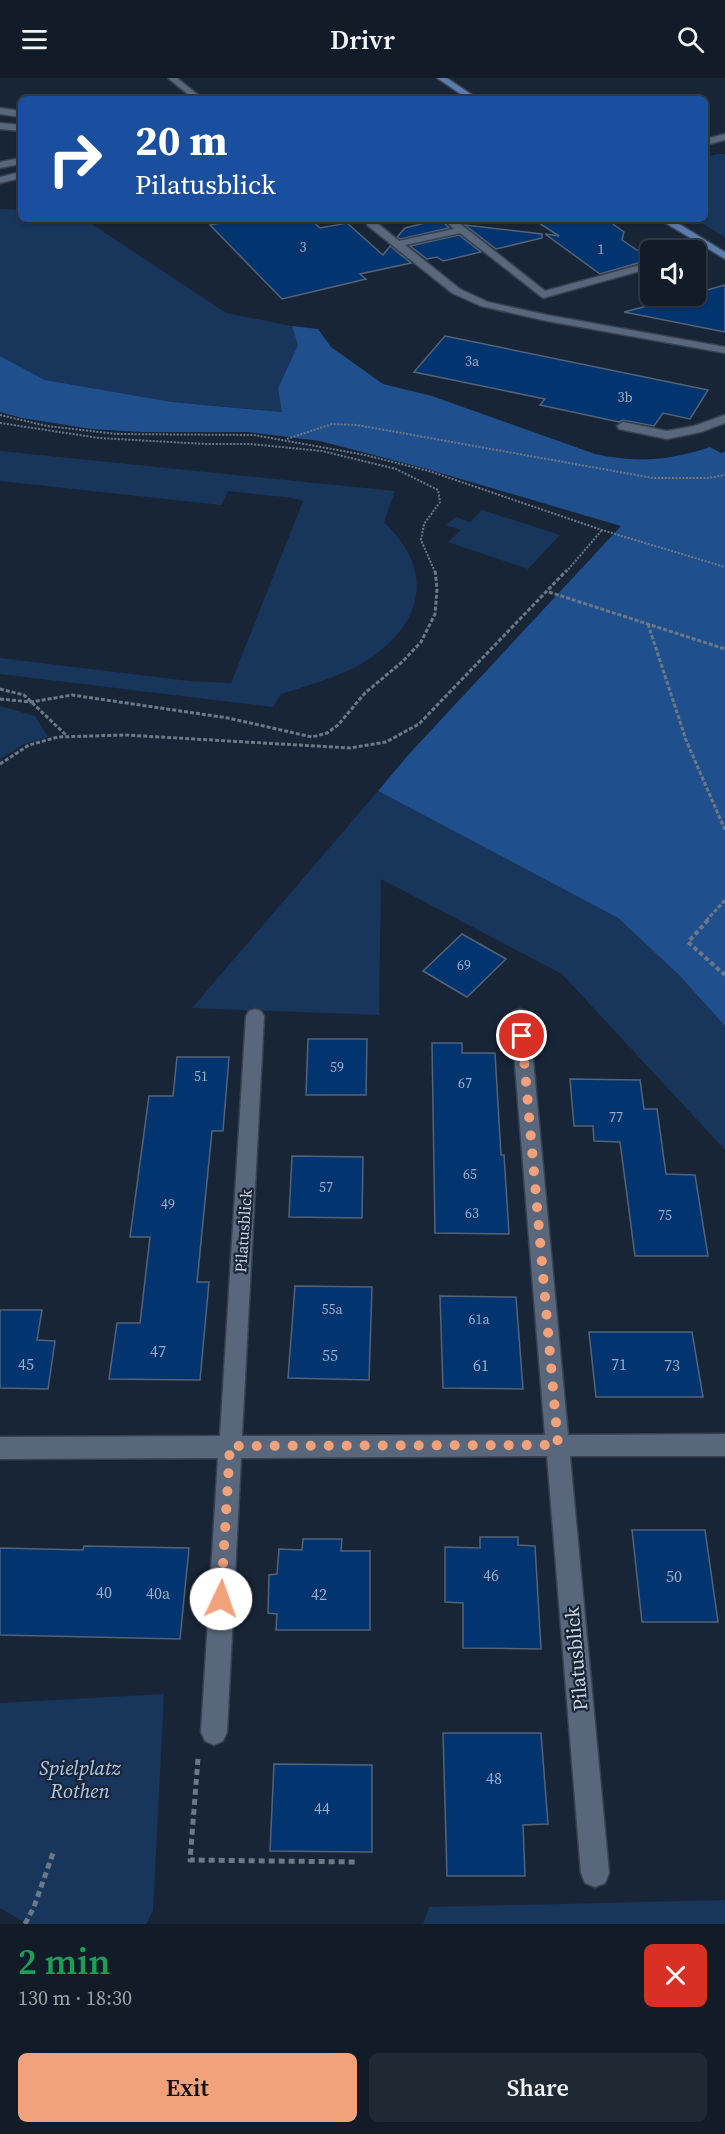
<!DOCTYPE html>
<meta charset="utf-8">
<style>
:root{--surface:#121c28;--page:#1f2934;--text:#f1f3f6;--muted:#9ca1a8;--line:#313a45;--accent:#f1a27b}
body{margin:0;font-family:"Source Serif 4",serif;background:var(--page);color:var(--text);height:100vh;display:flex;flex-direction:column;font-size:22px;white-space:nowrap}
*{box-sizing:border-box;margin:0}
p{font-size:20px;color:var(--muted)}
.icon{flex:none;width:33px;height:33px;fill:none;stroke:currentColor;stroke-width:2;stroke-linecap:round;stroke-linejoin:round}
.map{position:relative;height:1846px;overflow:hidden}
.sheet{display:flex;flex-direction:column;background:var(--surface);flex:1}
.sheet>*{flex:none}
.hud{position:absolute;left:18px;top:18px;width:690px;height:126px;border-radius:9px;box-shadow:0 2px 4px #0004,0 0 0 2px var(--line);background:#1a4fa0;color:#fff;overflow:hidden}
.tools{position:absolute;left:640px;top:162px;display:grid;gap:12px}
.tools a{display:grid;place-items:center;width:66px;height:66px;border-radius:9px;background:var(--surface);box-shadow:0 2px 4px #0004,0 0 0 2px var(--line);font-size:30px}
.pin{position:absolute;display:grid;place-items:center;width:51px;height:51px;color:#fff;margin:-26px;border:3px solid #fff;border-radius:50%;box-shadow:0 2px 6px #0007}
.me{position:absolute;width:66px;margin:-33px;rotate:3deg;stroke-linejoin:round;filter:drop-shadow(0 0 4px #0008)}
.turn{display:flex;align-items:center;gap:21px;height:126px;padding:0 18px;font-size:27px}
.turn .icon{width:78px;height:78px;stroke-width:2.5}
.turn b{display:block;font-size:42px;line-height:51px}
.round{display:grid;place-items:center;flex:none;width:63px;height:63px;border-radius:9px;background:var(--page)}
.overview{display:flex;align-items:center;justify-content:space-between;height:102px;padding:0 18px}
h1{font-size:36px;font-weight:600;line-height:45px;color:#1e9e55}
.primary-button{display:flex;gap:12px;margin-top:auto;padding:12px 18px}
.primary-button a{flex:1;height:69px;border-radius:9px;background:var(--accent);color:#111;font-size:24px;font-weight:600;line-height:69px;text-align:center}
.primary-button a+a{background:var(--page);color:var(--text)}
header{display:flex;justify-content:space-between;align-items:center;height:78px;padding:0 18px;background:var(--surface);font-size:27px;font-weight:600}
.map>svg:first-child{display:block}
.green{fill:#18355c}
.forest{fill:#204f8d}
.building{fill:#023470;stroke:#546377;stroke-width:1.5}
.lines{fill:none;stroke-linecap:round;stroke-linejoin:round}
.minor-casing{stroke:#384150;stroke-width:3}
.major-casing{stroke:#384150;stroke-width:3}
.path-far3{stroke:#6d7886;stroke-width:2;stroke-dasharray:2 1.5;stroke-linecap:butt}
.path-far2{stroke:#6d7886;stroke-width:3;stroke-dasharray:4 2;stroke-linecap:butt}
.path-far1{stroke:#6d7886;stroke-width:4;stroke-dasharray:4.5 3;stroke-linecap:butt}
.path{stroke:#6d7886;stroke-width:5;stroke-dasharray:6 4;stroke-linecap:butt}
.minor{fill:#58677c;fill-rule:evenodd}
.major{fill:#5a7dae;fill-rule:evenodd}
.route{stroke:#f1a27b;stroke-width:10;stroke-dasharray:0 18}
.labels{text-anchor:middle;stroke-width:4.5;stroke-linejoin:round;paint-order:stroke}
.number-label{font-size:14px;fill:#9aadc5}
.street-label{font-size:16px;fill:#cdd5e1;stroke:#182536}
.near-number-label{font-size:16px;fill:#9aadc5}
.near-street-label{font-size:20px;fill:#cdd5e1;stroke:#182536}
.near-park-label{font-size:20px;font-style:italic;fill:#afc9ed;stroke:#182536}
</style>
<header><svg class="icon" aria-label="menu" viewBox="0 0 24 24"><path d="M4 6h16M4 12h16M4 18h16"/></svg>Drivr<svg class="icon" aria-label="search" viewBox="0 0 24 24"><circle cx="10" cy="10" r="6"/><path d="M15 15l6 6"/></svg></header>
<div class="map">
<svg width="725" height="1846" viewBox="0 0 725 1846">
<rect width="100%" height="100%" fill="#182536"/>
<g class="green">
<polygon points="718,76 725,76 725,159 695,141 705,141 705,79"/>
<polygon points="0,131 21,132 21,141 84,141 226,235 292,248 298,267 278,310 283,334 172,324 45,302 0,278"/>
<path d="M0,373L395,413L384,444C431,489 427,538 375,577C347,597 313,606 281,616L273,629L0,596V580L189,603L231,605L303,423L293,420L228,413L221,427L0,403Z"/>
<polygon points="482,432 560,457 528,491 448,464 461,452 446,447 456,439 470,444"/>
<polygon points="0,628 35,638 48,659 24,666 0,681"/>
<polygon points="378,713 618,840 679,897 725,948 725,1072 562,896 381,801 379,937 192,930"/>
<polygon points="164,1616 153,1833 146,1846 28,1846 0,1830 0,1625"/>
<polygon points="725,1822 725,1846 423,1846 429,1829"/>
</g>
<path class="forest" d="M292,248L318,251L331,269L383,306L432,318L595,376C638,385 668,383 710,369L721,375L725,374V948L679,897L618,840L378,713L410,675L621,448L427,391L320,363L248,354H142L91,351L22,340L0,334V278L45,302L172,324L282,334L278,310L298,267Z"/>
<g class="building">
<polygon points="243,141 277,141 281,145 310,141 320,150 347,145 383,177 390,168 411,185 360,196 366,201 282,221 210,147"/>
<polygon points="533,141 606,141 624,154 622,162 643,176 638,185 600,196 545,156 559,158"/>
<polygon points="433,143 443,144 449,150 400,161 397,159 405,150"/>
<polygon points="465,147 542,156 542,160 496,171"/>
<polygon points="459,157 481,174 443,183 437,179 427,181 410,168"/>
<polygon points="725,207 725,254 624,234 686,218 696,218 696,215"/>
<polygon points="445,258 708,312 690,341 663,335 654,348 623,342 619,344 540,327 545,321 414,294"/>
<polygon points="462,856 506,881 467,919 423,893"/>
<polygon points="308,961 367,961 366,1017 306,1017"/>
<polygon points="432,965 462,965 462,975 495,975 501,1077 504,1077 509,1156 435,1155"/>
<polygon points="177,979 229,979 223,1053 212,1053 197,1204 209,1204 200,1302 109,1301 117,1245 140,1245 150,1159 130,1159 149,1018 173,1018"/>
<polygon points="570,1001 640,1002 644,1031 657,1031 666,1096 695,1097 708,1178 635,1178 620,1064 594,1063 593,1048 574,1048"/>
<polygon points="292,1078 363,1079 362,1140 289,1139"/>
<polygon points="295,1208 372,1209 369,1302 288,1300"/>
<polygon points="440,1218 516,1219 523,1311 443,1310"/>
<polygon points="0,1232 42,1232 37,1262 55,1263 48,1311 0,1310"/>
<polygon points="589,1254 692,1254 703,1319 596,1319"/>
<polygon points="632,1452 705,1452 718,1544 642,1544"/>
<polygon points="480,1459 518,1459 518,1467 535,1468 541,1571 463,1570 463,1525 445,1524 445,1469 480,1470"/>
<polygon points="303,1461 342,1461 341,1473 370,1473 370,1552 276,1552 277,1536 268,1535 269,1497 277,1496 279,1471 302,1472"/>
<polygon points="84,1468 189,1470 180,1561 0,1557 0,1470 83,1472"/>
<polygon points="443,1655 541,1655 548,1746 523,1747 525,1798 447,1798"/>
<polygon points="274,1686 372,1687 372,1774 270,1773"/>
</g>
<g class="lines">
<g class="minor-casing">
<g id="minor">
<polygon points="168,0 177,0 203,21 194,21"/>
<polygon points="0,30 21,33 21,39 0,36"/>
<polygon points="0,45 21,47 21,53 0,51"/>
<polygon points="725,56 725,62 705,67 705,61"/>
<polygon points="21,80 21,86 0,90 0,84"/>
<polygon points="21,94 21,100 0,105 0,99"/>
<polygon points="367,141 377,141 376,144 399,163 454,151 443,141 454,141 545,213 651,184 651,190 543,220 460,155 405,167 460,211 488,224 547,237 725,269 725,275 547,243 481,228 452,215 367,147"/>
<polygon points="725,337 725,345 701,354 667,361 619,351 617,348 623,344 667,353 694,348"/>
<polygon points="255,931 261,933 264,938 242,1358 545,1357 511,938 514,933 520,931 526,933 529,938 568,1357 725,1356 725,1378 570,1378 609,1795 605,1805 595,1809 585,1805 581,1795 547,1378 241,1380 227,1654 223,1663 214,1667 205,1663 201,1654 218,1380 0,1381 0,1359 220,1358 246,938 249,933"/>
</g>
</g>
<g class="major-casing">
<g id="major">
<polygon points="437,0 447,0 478,21 468,21"/>
<polygon points="659,141 671,141 725,174 725,181"/>
</g>
</g>
<g class="path-far3">
<polyline points="0,337 47,348 117,356 254,357 365,377 429,393 602,452 725,489"/>
<polyline points="0,345 99,360 206,366 250,366 322,373 396,391 438,412 440,424 424,446 421,462 435,494"/>
<polyline points="287,361 332,346 357,347 653,400 709,400 725,397"/>
<polyline points="566,494 602,452"/>
</g>
<g class="path-far2">
<polyline points="549,514 725,571"/>
<polyline points="648,546 686,662 725,752"/>
<polyline points="0,611 24,617 67,658"/>
<polyline points="0,621 31,624 72,617 228,640 312,659 327,655 338,647 365,615 402,584 421,564 435,536 437,511 435,492"/>
<polyline points="0,686 29,667 58,659 125,657 350,670 386,664 419,646 567,492"/>
<polyline points="706,843 725,822"/>
</g>
<polyline class="path-far1" points="708,842 688,864 725,897"/>
<g class="path">
<polyline points="198,1681 190,1782 357,1784"/>
<polyline points="25,1846 34,1829 53,1775"/>
</g>
<use href="#minor" class="minor"/>
<use href="#major" class="major"/>
</g>
<g class="lines">
<polyline class="route" points="221,1521 230,1368 558,1367 522,958"/>
</g>
<g class="labels">
<g class="number-label">
<text x="303" y="174">3</text>
<text x="601" y="176">1</text>
<text x="472" y="288">3a</text>
<text x="625" y="324">3b</text>
<text x="464" y="892">69</text>
<text x="337" y="994">59</text>
<text x="201" y="1003">51</text>
<text x="465" y="1010">67</text>
<text x="616" y="1044">77</text>
<text x="470" y="1101">65</text>
<text x="326" y="1114">57</text>
<text x="168" y="1131">49</text>
<text x="472" y="1140">63</text>
<text x="665" y="1142">75</text>
<text x="332" y="1236">55a</text>
<text x="479" y="1246">61a</text>
</g>
<g class="street-label">
<text transform="translate(243 1153) rotate(-86)" y="6">Pilatusblick</text>
</g>
<g class="near-number-label">
<text x="158" y="1279">47</text>
<text x="330" y="1283">55</text>
<text x="26" y="1292">45</text>
<text x="619" y="1292">71</text>
<text x="481" y="1293">61</text>
<text x="672" y="1293">73</text>
<text x="491" y="1503">46</text>
<text x="674" y="1504">50</text>
<text x="104" y="1520">40</text>
<text x="158" y="1521">40a</text>
<text x="319" y="1522">42</text>
<text x="494" y="1706">48</text>
<text x="322" y="1736">44</text>
</g>
<g class="near-street-label">
<text transform="translate(576 1581) rotate(-95)" y="7">Pilatusblick</text>
</g>
<g class="near-park-label">
<text x="80" y="1697">Spielplatz<tspan x="80" dy="23">Rothen</tspan></text>
</g>
</g>
</svg>
<div class="tools">
<a><svg class="icon" aria-label="sound" viewBox="0 0 24 24"><path d="M4 9h4l5-4v14l-5-4H4zM17 9q2 3 0 6"/></svg></a>
</div>
<div class="pin" style="left:522px;top:958px;background:#d93025"><svg class="icon" aria-label="arrive" viewBox="0 0 24 24"><path d="M6 21V4h12l-3 4 3 4H6"/></svg></div>
<svg class="me" style="left:221px;top:1521px" viewBox="-20 -20 40 40"><circle r="19" fill="#fff"/><path d="M0-13L10 11 0 6-10 11z" fill="#f1a27b"/></svg>
<div class="hud">
<div class="turn"><svg class="icon" aria-label="right" viewBox="0 0 24 24"><path d="M7 20v-9h11M14 6l5 5-5 5"/></svg><div><b>20 m</b>Pilatusblick</div></div>
</div>
</div>
<section class="sheet">
<div class="overview"><div><h1>2 min</h1><p>130 m · 18:30</p></div><a class="round" style="background:#d93025;color:#fff"><svg class="icon" aria-label="close" viewBox="0 0 24 24"><path d="M6 6l12 12M18 6L6 18"/></svg></a></div>
<div class="primary-button"><a>Exit</a><a>Share</a></div>
</section>
